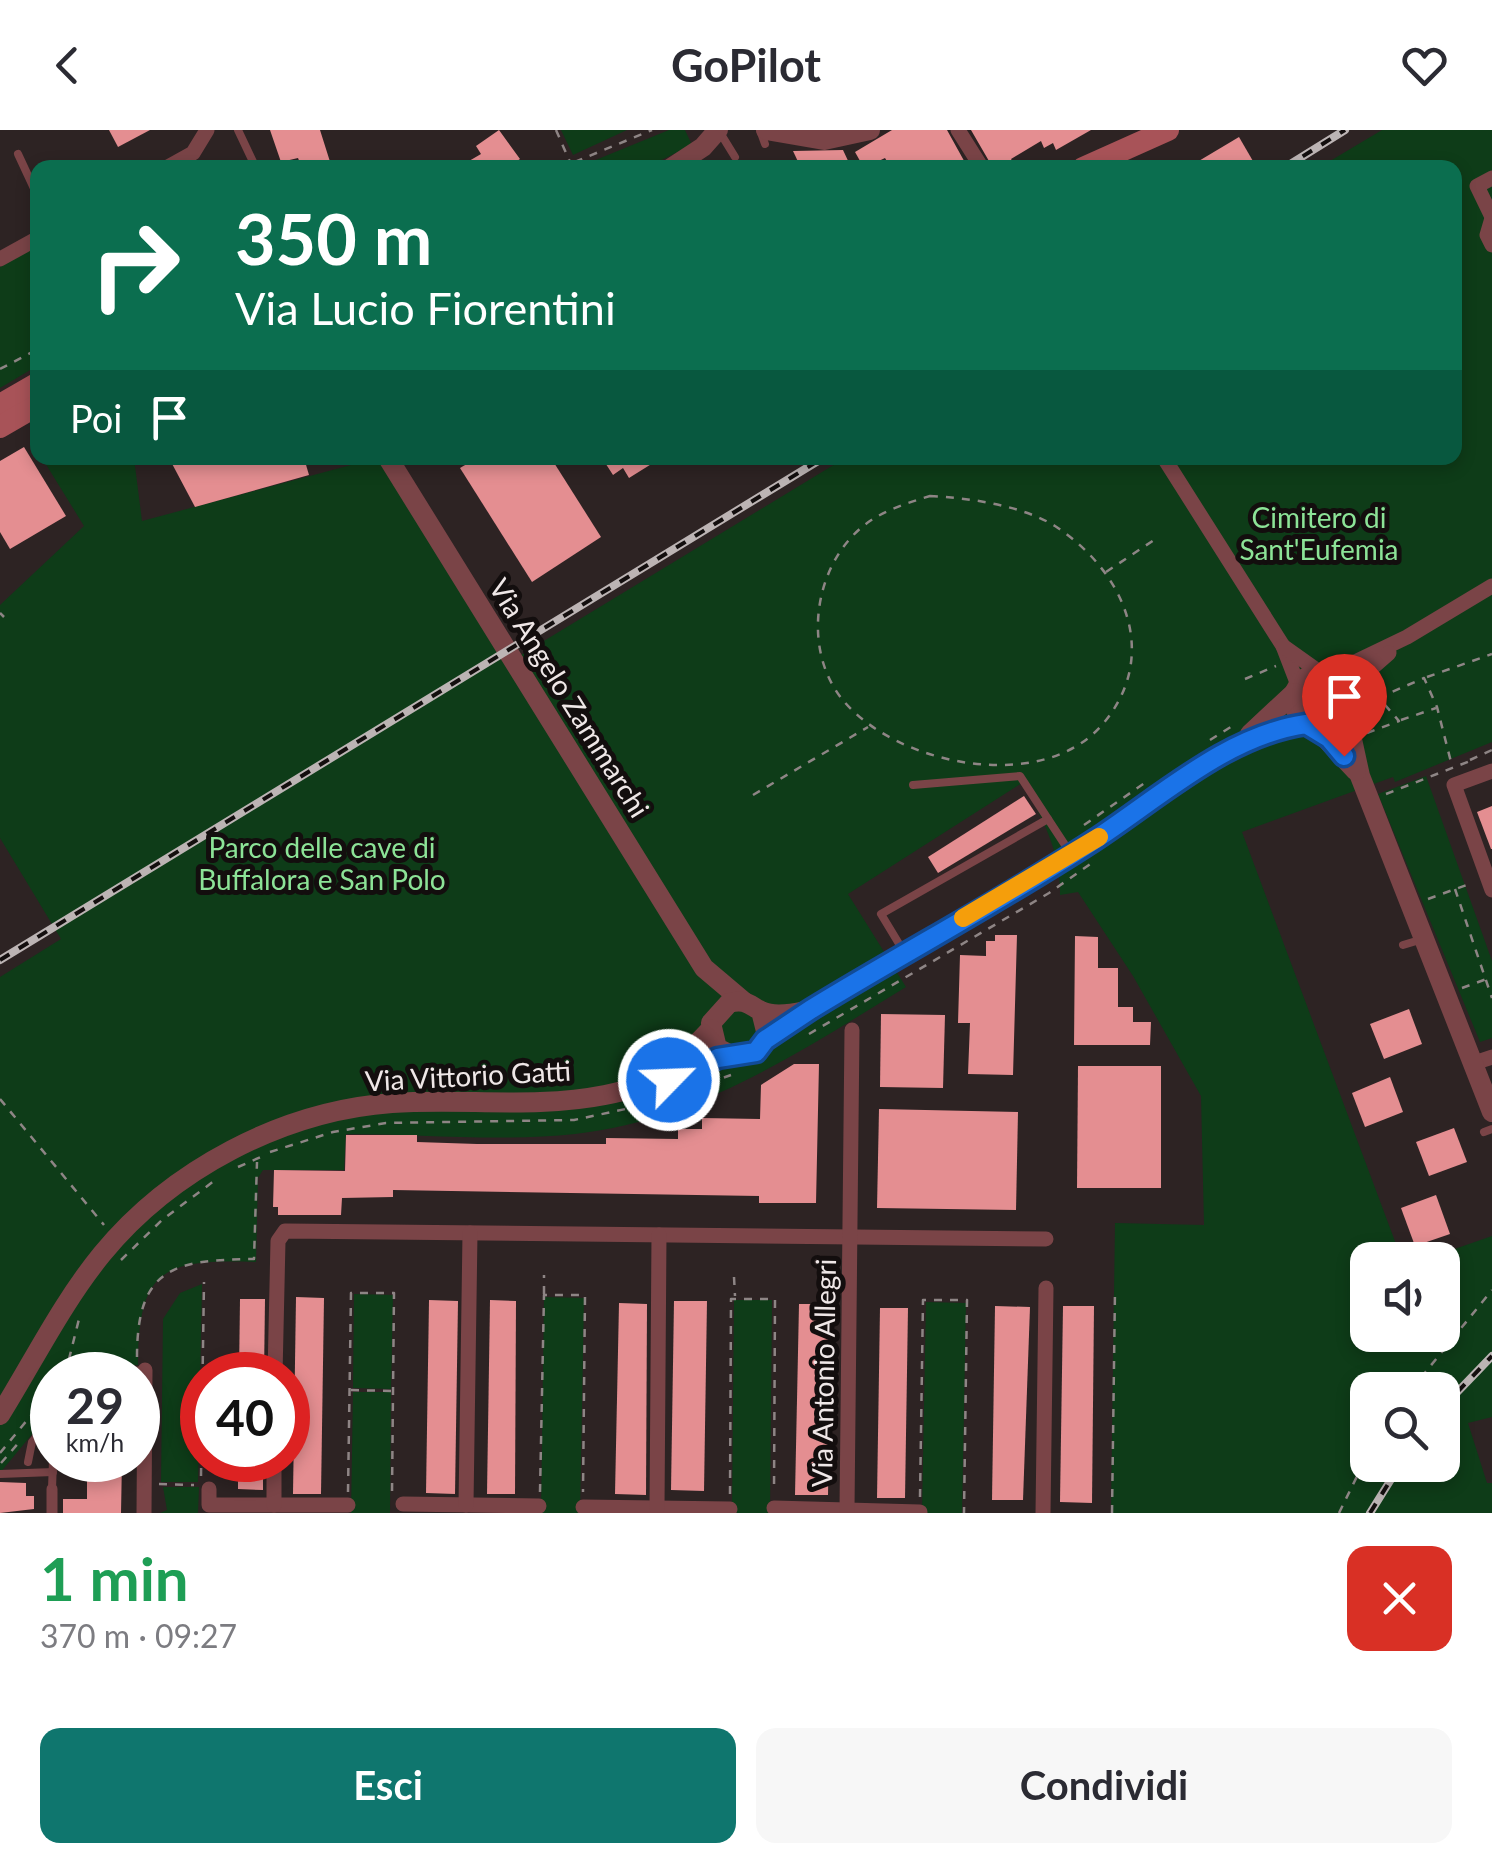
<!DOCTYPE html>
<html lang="it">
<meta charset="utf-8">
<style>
:root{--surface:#fff;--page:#f7f7f7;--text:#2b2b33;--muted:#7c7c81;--accent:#0f766e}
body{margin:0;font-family:Lato,sans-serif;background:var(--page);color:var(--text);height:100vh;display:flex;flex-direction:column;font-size:38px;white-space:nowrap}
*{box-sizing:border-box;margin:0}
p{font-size:32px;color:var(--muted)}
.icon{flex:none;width:55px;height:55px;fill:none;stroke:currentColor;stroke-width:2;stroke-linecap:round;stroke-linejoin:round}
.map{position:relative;height:1383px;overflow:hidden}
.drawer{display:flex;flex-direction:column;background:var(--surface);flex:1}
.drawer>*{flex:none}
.banner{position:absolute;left:30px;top:30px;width:1432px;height:305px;border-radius:20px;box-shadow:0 5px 15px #0003;background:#0b6e4f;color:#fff;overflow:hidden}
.buttons{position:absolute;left:1350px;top:1112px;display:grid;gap:20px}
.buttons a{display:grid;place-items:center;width:110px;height:110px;border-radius:20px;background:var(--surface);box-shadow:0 5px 15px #0003;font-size:50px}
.speed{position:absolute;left:30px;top:1222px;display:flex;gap:20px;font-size:50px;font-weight:700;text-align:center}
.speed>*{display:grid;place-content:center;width:130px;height:130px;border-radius:50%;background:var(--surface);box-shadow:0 5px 15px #0003;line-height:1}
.speed small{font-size:25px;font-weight:400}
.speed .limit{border:15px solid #d22;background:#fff;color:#111}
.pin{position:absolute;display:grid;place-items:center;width:85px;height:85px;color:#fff;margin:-102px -42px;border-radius:50% 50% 50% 0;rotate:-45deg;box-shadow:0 0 10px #0007}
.pin .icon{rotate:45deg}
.me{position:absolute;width:110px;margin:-55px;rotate:66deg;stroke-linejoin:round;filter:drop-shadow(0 0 8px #0008)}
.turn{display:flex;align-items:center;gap:35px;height:210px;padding:0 40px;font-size:45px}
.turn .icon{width:130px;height:130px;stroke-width:2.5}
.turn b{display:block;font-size:70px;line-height:85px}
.then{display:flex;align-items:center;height:95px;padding:0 40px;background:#0003;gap:20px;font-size:38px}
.round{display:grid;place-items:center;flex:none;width:105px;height:105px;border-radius:20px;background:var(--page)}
.head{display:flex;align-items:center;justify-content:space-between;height:170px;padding:0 40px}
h1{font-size:60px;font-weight:700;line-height:75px;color:#1e9e55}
.button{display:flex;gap:20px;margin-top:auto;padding:20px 40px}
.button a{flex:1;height:115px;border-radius:20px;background:var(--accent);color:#fff;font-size:40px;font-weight:700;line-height:115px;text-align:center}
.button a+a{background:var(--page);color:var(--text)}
header{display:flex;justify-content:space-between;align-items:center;height:130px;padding:0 40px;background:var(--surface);font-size:45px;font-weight:700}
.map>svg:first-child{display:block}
.green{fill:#0e3c18;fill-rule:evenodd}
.building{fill:#e48e91}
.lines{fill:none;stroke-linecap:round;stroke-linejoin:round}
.path{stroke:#8e8585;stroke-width:2.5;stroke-dasharray:8 8;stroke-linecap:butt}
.service{stroke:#7a4447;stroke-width:8}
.pedestrian{stroke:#7a4447;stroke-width:11}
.minor{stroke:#7a4447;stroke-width:15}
.tertiary{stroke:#7a4447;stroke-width:20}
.secondary{stroke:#a85358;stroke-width:22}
.rail-casing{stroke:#bcb4b4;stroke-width:8}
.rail{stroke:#130e0e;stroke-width:4;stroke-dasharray:11;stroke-linecap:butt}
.route-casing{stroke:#114b97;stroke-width:25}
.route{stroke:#1a73e8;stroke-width:18}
.slow{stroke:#f59e0b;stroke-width:18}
.labels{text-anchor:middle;stroke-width:10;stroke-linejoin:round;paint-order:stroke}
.park-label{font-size:28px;fill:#8ce397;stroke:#130e0e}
.street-label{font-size:28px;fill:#efe7e7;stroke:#130e0e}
</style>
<header><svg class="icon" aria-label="back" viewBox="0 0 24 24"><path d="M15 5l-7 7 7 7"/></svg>GoPilot<svg class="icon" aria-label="heart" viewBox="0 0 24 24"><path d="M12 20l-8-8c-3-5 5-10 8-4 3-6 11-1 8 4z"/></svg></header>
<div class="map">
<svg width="1492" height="1383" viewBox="0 0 1492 1383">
<rect width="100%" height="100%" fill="#2d2323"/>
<g class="green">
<polygon points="561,0 627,0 573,25"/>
<polygon points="669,0 685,0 692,15 647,37 576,38"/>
<path d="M1382,0H1492V612L1395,652L1393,647L1242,702L1402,1130H1368V1205H1442V1130H1423L1492,1106V1287L1468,1293L1487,1353H1492V1383H1111L1115,1093L1204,1095L1201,966L1133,846L1078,762L1060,765C1061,723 1043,688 1022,653L848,764L906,857C801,921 700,990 575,1004C506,1012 416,1004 346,1004L344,1040H263L258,1048L256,1132C165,1129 138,1137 138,1235L91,1238L84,1245H52V1280L0,1343V847L61,809L0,708V475L84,396L42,328H134L142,391L377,328L506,534L845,328H1455V38L1320,37ZM1368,1260H1442V1335H1368Z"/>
<polygon points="37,116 37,236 0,258 0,137"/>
<polygon points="1426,646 1492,831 1492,908 1480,912 1378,664"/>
<polygon points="202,1154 198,1352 161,1352 163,1189 180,1163"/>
<polygon points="354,1164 393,1165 391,1259 353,1258"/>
<polygon points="544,1167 584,1168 580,1383 541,1383"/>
<polygon points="734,1170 772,1170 770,1383 732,1383"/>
<polygon points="926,1172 966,1173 962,1383 922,1383"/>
<polygon points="353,1262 391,1262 390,1383 351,1383"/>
<polygon points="163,1357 199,1357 198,1383 160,1383 167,1380"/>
</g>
<g class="building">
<polygon points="109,0 150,0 118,17"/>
<polygon points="270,0 320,0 332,38 302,38 298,28 281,32"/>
<polygon points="499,0 520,29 507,38 457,38 481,24 476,16"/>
<polygon points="892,0 947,0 968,38 891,38 885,28 864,38 855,22"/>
<polygon points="971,0 1091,0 1056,20 1053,13 1044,18 1041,11 1011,29 1016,38 993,38"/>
<polygon points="1239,7 1257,38 1187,38"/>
<polygon points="843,20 850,35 844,38 801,38 793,21"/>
<polygon points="24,317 66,386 10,419 0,402 0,331"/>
<polygon points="169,328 304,328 309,345 195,377"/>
<polygon points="477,328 551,328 601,407 532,452 460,338"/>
<polygon points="602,328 661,328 629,348 623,338 613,345"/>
<polygon points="1024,666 1036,684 938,743 928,727"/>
<polygon points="1492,676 1492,719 1491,719 1477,682"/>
<polygon points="995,805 1017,805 1013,945 968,944 970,893 958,893 960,825 986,826 986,811 995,811"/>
<polygon points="1075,806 1098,807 1098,838 1118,838 1118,877 1133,877 1133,892 1151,892 1150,915 1074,915"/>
<polygon points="1409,879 1422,914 1384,929 1370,894"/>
<polygon points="881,884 945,885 943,958 880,957"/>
<polygon points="794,934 819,934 816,1073 759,1073 759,1066 393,1060 393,1067 342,1068 341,1085 278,1085 278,1077 273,1077 274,1040 345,1041 346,1005 417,1005 417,1012 477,1014 606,1014 606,1008 678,1009 678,999 702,999 702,988 760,989 761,955"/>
<polygon points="1078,936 1161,936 1161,1058 1077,1058"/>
<polygon points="1390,947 1403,982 1365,997 1352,963"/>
<polygon points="879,979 1018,982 1016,1080 877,1078"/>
<polygon points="1454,998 1467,1032 1429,1046 1416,1012"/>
<polygon points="1436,1065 1450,1104 1415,1116 1401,1078"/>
<polygon points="296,1167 324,1168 321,1364 293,1364"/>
<polygon points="240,1169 265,1169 264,1245 239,1245"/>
<polygon points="429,1170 458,1171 455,1364 426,1363"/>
<polygon points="490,1170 516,1171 515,1364 487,1364"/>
<polygon points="674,1171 707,1171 704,1361 671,1360"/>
<polygon points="619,1173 647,1174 646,1365 615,1364"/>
<polygon points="799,1174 831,1174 828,1365 795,1365"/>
<polygon points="995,1176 1030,1177 1023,1370 992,1370"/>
<polygon points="1063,1176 1094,1176 1092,1373 1060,1372"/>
<polygon points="880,1178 908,1178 905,1368 877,1368"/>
<polygon points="97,1330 122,1330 121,1383 63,1383 63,1369 87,1369 87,1341 97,1341"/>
<polygon points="238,1330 263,1330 263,1360 238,1359"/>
<polygon points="0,1352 26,1353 26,1366 34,1366 34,1379 0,1383"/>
</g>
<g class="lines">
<g class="path">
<polyline points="556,0 570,32"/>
<polyline points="560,38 652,0"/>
<polyline points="38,153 38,157"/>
<polyline points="38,181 38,182"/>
<polyline points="0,239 38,219"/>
<path d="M930,366C969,368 1021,375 1055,396C1124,441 1162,525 1102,595C1041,665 895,635 842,569C802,519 814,437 862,397C881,381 907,373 930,366Z"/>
<polyline points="1106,442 1154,410"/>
<polyline points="0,483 4,487"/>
<polyline points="1427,547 1492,524"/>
<polyline points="1245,549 1276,536"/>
<polyline points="1378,568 1424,548 1437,577 1452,636"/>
<polyline points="1401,590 1436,578"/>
<polyline points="1367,603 1399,591 1372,560"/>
<polyline points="1210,610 1237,593"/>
<polyline points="1470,630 1492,620"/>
<polyline points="1386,664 1470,631"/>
<polyline points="753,665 868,597"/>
<polyline points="1084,695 1149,650"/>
<polyline points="1455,759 1492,868"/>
<polyline points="1428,769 1472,753"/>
<polyline points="1462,858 1492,847"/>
<polyline points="809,904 1049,763 1096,730"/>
<polyline points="0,969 104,1095"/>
<polyline points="270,1022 333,1002 386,993 574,990 649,974 731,945"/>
<polyline points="238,1037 263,1026"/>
<polyline points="121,1130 162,1090 214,1051"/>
<polyline points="734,1147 735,1166"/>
<polyline points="544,1164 544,1145"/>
<path d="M137,1227C137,1137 174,1130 254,1129L257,1032"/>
<polyline points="65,1245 79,1189"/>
<polyline points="351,1260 393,1261"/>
<polyline points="1411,1260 1492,1160"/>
<polyline points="0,1323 52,1260"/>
<polyline points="1,1333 22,1309"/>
<polyline points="201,1346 204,1152"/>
<polyline points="159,1354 194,1355"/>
<polyline points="348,1362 351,1163 394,1163 392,1363"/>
<polyline points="540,1362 544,1165 585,1165 583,1362"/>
<polyline points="730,1364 731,1169 775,1169 774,1362"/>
<polyline points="920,1367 923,1170 967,1170 964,1383"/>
<polyline points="1112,1383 1115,1160"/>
<polyline points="1339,1383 1368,1324"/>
</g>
<g class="service">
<polyline points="238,0 256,38"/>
<polyline points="760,0 765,14"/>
<polyline points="719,1 735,27"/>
<polyline points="18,24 38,67"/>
<polyline points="913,655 1020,646 1048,689"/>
<polyline points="1403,815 1423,809"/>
<polyline points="904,822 881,784 1048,689 1069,721"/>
<polyline points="1484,1002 1492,999"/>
<polyline points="90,1245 145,1240"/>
<polyline points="28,1332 32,1312 52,1288"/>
<polyline points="0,1344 53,1342"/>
<polyline points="52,1359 53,1330"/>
</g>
<polyline class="pedestrian" points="52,1383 52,1359"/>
<g class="minor">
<polyline points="958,0 982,38"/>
<polyline points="166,38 193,23 207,0"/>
<polyline points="1492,48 1477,56 1492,87"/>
<polyline points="1492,88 1487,105 1492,115"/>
<polyline points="0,129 38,108"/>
<polyline points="1164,328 1283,516 1298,555"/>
<polyline points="1283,516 1321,543"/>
<polyline points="1330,544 1407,507 1492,456"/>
<polyline points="1348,573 1357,551 1389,523"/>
<polyline points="1492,641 1454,655 1492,760"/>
<polyline points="1474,933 1492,927"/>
<polyline points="275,1245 278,1111 285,1101 1046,1109"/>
<polyline points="209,1359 209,1375 348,1375"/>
<polyline points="403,1374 539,1376"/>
<polyline points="274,1375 274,1330"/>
<polyline points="466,1375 470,1103"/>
<polyline points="583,1377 730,1379"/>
<polyline points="657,1378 659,1105"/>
<polyline points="774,1378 920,1382"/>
<polyline points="847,1380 852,900"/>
<polyline points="144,1383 145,1240"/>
<polyline points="1043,1383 1046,1158"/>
</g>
<g class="tertiary">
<polyline points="766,0 824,10 870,0"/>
<polyline points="671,38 703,17 718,0"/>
<polyline points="388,328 704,838 743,871"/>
<circle cx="1321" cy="570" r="27"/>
<polyline points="1346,582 1360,646 1492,982"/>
<polyline points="1315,597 1356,641"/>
<polyline points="1250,604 1294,563"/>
<path d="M761,881L767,905L756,922L735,927L717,918L711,893L729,873C745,869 748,874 761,881C773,887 792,884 805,881"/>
<path d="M765,911C867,841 975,784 1080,719C1151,676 1222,606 1307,594"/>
<polyline points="670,942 711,899"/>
<path d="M0,1285C33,1232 62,1173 102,1124C171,1040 282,981 392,973C463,968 535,979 605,965C649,957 686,936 728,925"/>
</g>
<g class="secondary">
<polyline points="1083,38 1168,0"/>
<polyline points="0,275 38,253"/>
<polyline points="0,297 38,275"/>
</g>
<g class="rail-casing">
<g id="rail">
<polyline points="1284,38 1345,0"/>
<polyline points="0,830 823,328"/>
<polyline points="1442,1278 1492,1226"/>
<polyline points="1370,1383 1400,1335"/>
</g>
</g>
<use href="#rail" class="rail"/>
</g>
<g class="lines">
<g class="route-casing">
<path id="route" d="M669,950L718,928L756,922L765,910L810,880C903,823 1001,771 1093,711C1159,668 1227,605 1306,594L1329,608L1344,626"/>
</g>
<use href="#route" class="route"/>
<polyline class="slow" points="963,788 1099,707"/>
</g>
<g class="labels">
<g class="park-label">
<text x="1319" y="398">Cimitero di<tspan x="1319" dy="32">Sant'Eufemia</tspan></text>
<text x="322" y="728">Parco delle cave di<tspan x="322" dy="32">Buffalora e San Polo</tspan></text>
</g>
<g class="street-label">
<text transform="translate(569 568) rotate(58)" y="10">Via Angelo Zammarchi</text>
<text transform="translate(468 946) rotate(-3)" y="10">Via Vittorio Gatti</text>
<text transform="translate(824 1243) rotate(-89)" y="10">Via Antonio Allegri</text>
</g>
</g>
</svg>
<div class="buttons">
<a><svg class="icon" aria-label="sound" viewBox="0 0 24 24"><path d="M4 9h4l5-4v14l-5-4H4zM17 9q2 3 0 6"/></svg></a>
<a><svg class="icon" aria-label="search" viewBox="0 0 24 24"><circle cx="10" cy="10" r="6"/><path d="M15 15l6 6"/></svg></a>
</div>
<div class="speed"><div>29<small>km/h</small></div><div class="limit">40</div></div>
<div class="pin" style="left:1344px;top:626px;background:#d93025"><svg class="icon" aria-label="arrive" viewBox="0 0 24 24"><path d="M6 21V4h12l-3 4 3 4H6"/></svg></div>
<svg class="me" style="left:669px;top:950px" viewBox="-20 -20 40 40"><circle r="17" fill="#1a73e8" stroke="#fff" stroke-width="3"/><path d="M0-11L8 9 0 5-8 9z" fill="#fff"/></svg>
<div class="banner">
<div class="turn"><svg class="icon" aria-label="right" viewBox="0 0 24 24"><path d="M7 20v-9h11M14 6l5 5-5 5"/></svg><div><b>350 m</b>Via Lucio Fiorentini</div></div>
<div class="then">Poi<svg class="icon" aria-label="arrive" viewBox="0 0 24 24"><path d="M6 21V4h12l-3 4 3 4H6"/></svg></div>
</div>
</div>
<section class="drawer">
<div class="head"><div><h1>1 min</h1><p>370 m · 09:27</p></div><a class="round" style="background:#d93025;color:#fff"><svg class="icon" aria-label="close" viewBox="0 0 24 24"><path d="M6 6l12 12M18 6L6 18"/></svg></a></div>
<div class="button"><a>Esci</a><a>Condividi</a></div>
</section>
